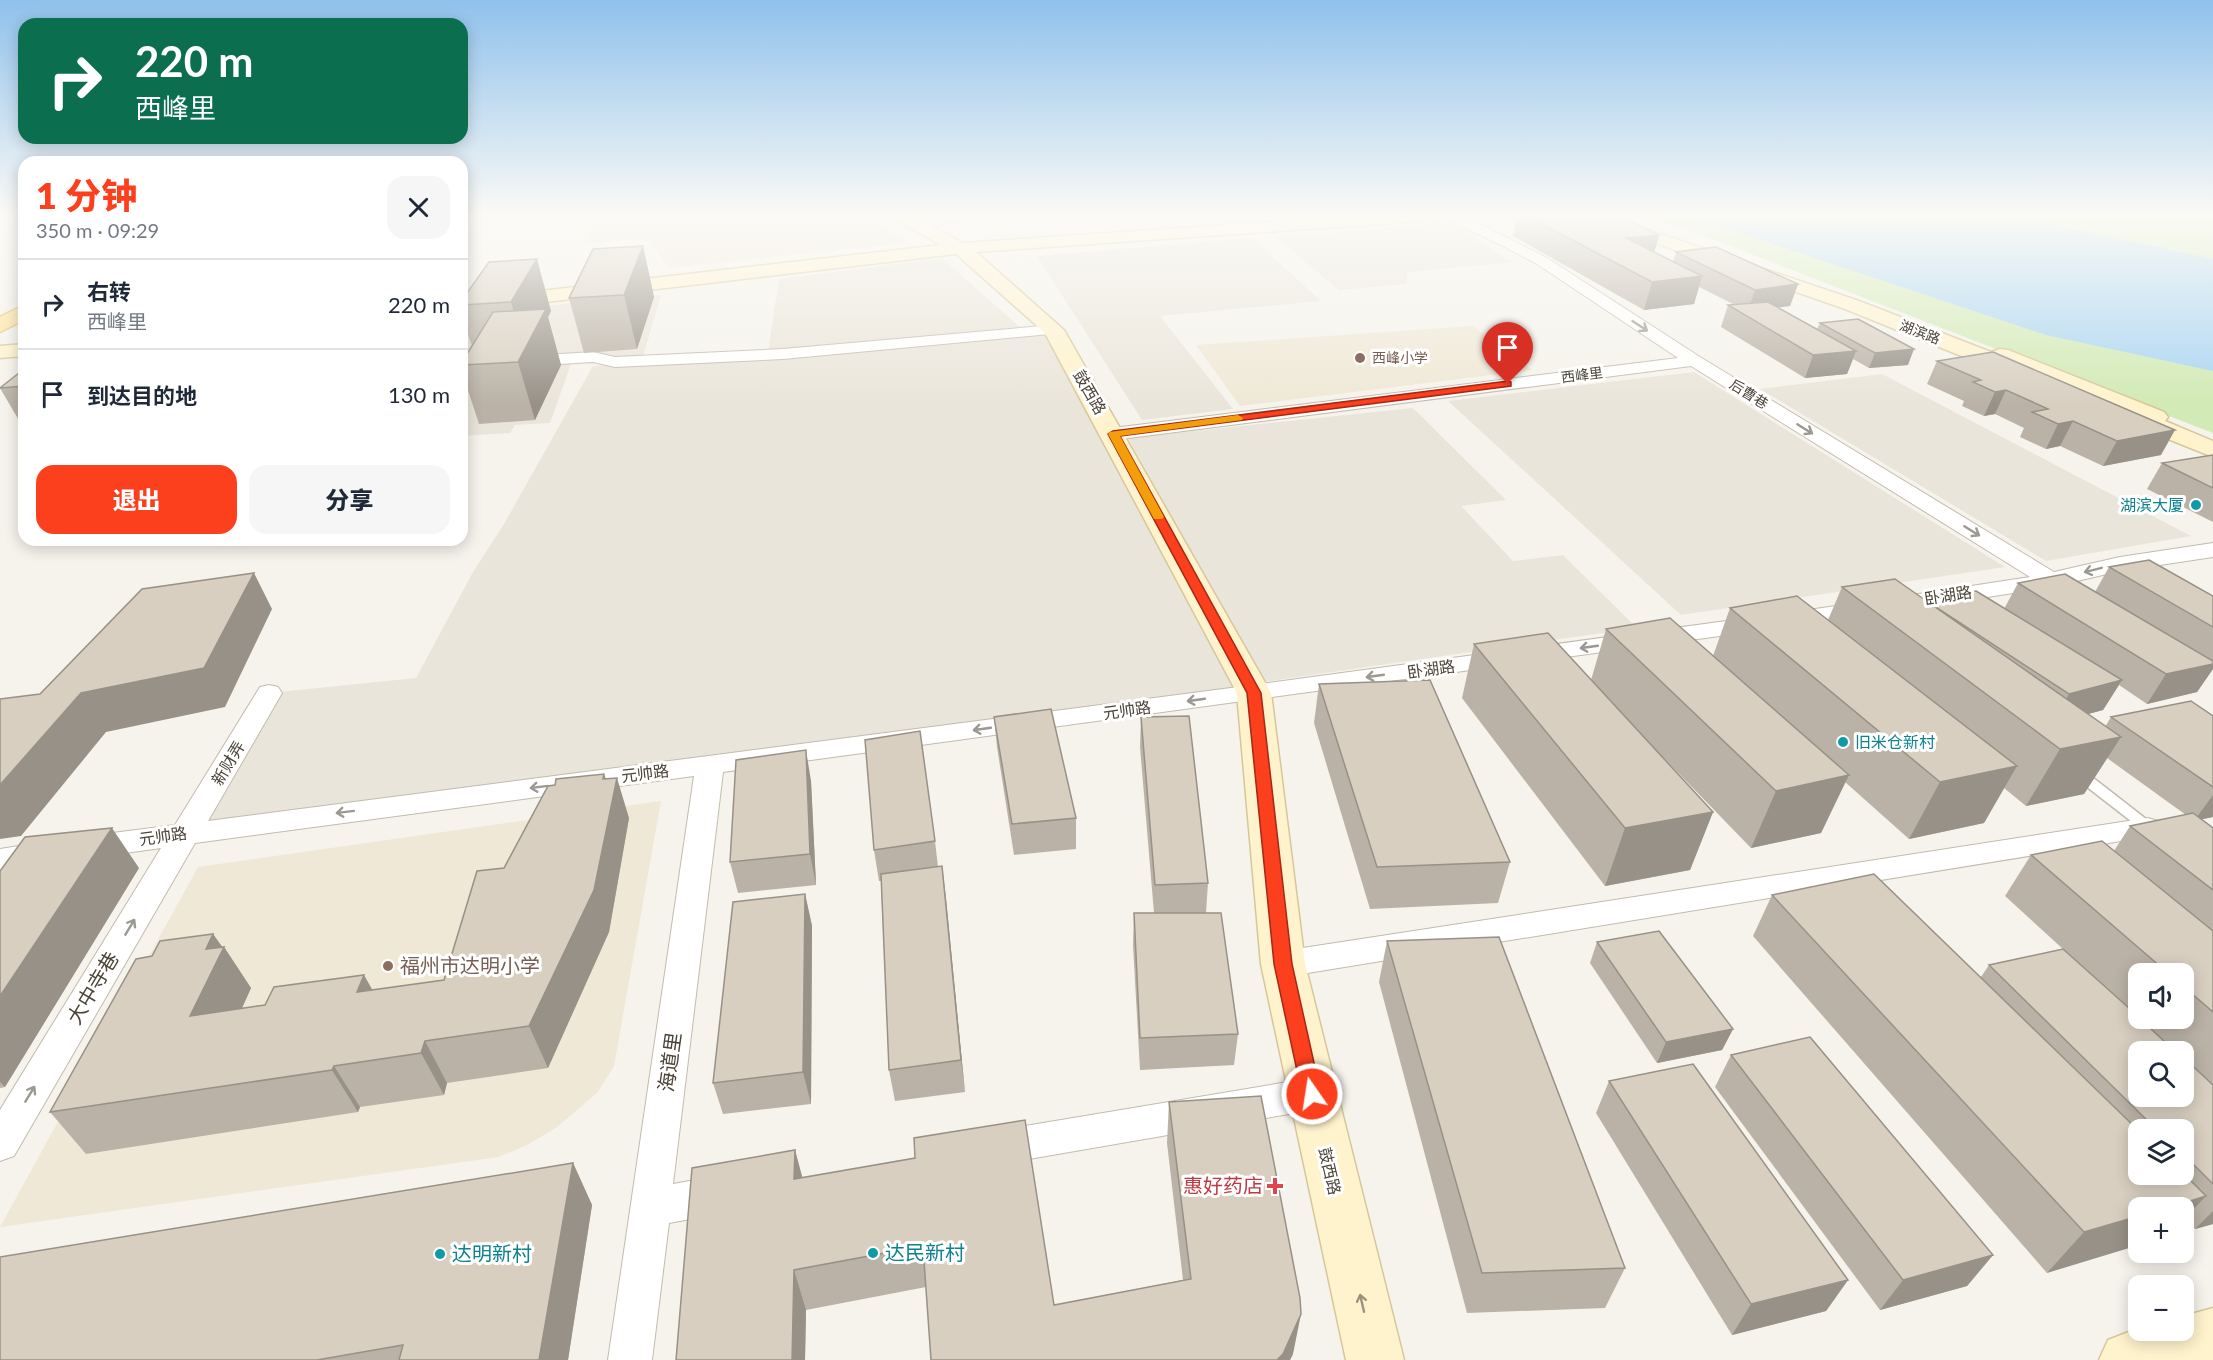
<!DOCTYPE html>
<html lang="zh">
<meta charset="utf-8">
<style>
:root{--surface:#fff;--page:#f6f6f7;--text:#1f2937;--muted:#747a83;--line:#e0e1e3;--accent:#fc3f1d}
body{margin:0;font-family:Lato,"Noto Sans SC",sans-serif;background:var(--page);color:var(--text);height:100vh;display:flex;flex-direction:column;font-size:22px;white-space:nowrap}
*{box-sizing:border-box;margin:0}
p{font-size:20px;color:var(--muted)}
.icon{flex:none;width:33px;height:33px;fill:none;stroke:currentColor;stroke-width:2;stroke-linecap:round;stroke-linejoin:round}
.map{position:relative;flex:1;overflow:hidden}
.drawer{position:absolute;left:18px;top:156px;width:450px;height:390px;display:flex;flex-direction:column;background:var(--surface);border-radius:18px;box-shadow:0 3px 15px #0003}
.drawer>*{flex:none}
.guide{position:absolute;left:18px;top:18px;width:450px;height:126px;border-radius:18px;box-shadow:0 3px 15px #0003;background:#0b6e4f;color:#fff;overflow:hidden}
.tools{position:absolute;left:2128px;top:963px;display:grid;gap:12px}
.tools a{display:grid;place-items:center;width:66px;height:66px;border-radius:12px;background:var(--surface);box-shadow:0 3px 15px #0003;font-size:30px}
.pin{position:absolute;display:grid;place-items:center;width:51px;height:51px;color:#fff;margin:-62px -26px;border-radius:50% 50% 50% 0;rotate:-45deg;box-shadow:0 0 6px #0007}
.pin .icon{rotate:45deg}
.me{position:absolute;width:66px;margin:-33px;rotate:347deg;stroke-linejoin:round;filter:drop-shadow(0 0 4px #0008)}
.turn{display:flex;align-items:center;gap:21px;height:126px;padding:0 18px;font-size:27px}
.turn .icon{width:78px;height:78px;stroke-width:2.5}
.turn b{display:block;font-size:42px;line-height:51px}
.round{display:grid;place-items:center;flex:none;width:63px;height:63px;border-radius:18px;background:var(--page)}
.headline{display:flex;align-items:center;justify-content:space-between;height:102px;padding:0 18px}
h1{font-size:36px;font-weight:800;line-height:45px;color:var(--accent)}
.primary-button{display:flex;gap:12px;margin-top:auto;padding:12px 18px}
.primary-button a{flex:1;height:69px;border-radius:18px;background:var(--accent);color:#fff;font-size:24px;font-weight:800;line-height:69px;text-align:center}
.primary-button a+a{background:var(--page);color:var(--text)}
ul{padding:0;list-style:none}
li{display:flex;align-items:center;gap:18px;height:90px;padding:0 18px;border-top:2px solid var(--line)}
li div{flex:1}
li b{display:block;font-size:22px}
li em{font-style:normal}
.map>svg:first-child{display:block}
.residential{fill:#eae5da}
.education{fill:#efe8d6}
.green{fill:#d2eab5}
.water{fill:#a9d4f2}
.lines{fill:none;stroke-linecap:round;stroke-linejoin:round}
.lane-casing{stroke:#c2bbae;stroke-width:3}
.street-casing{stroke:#c2bbae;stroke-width:2}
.secondary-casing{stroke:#d6c79b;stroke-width:3}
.primary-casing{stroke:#e6c16a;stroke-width:3}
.lane{fill:#fff;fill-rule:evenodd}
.street{fill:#fff;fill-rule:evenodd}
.secondary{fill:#fff3cd;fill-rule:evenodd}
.primary{fill:#ffe39c;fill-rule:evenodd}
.wall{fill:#bab2a6;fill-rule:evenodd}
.shaded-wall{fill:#979187}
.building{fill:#d8cfc1;stroke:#979187;stroke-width:1.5}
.oneway{stroke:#9c9892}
.oneway2{stroke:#9c937c}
.route{fill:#fc3f1d;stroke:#a42913;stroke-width:1.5}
.slow{fill:#f59e0b}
.education-dot{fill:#8d6e63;stroke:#fff;stroke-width:2}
.culture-dot{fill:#0f9aa8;stroke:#fff;stroke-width:2}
.health-dot{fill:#e0444e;stroke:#fff;stroke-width:2}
.labels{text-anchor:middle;stroke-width:6;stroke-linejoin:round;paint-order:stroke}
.far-street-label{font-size:14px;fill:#4b4439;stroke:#fff}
.far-education-label{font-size:14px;fill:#785e54;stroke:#fff;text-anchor:start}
.street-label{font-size:16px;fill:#4b4439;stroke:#fff}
.culture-label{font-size:16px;fill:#0d838f;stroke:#fff;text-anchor:end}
.near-education-label{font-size:20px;fill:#785e54;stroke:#fff;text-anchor:start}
.near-street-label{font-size:20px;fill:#4b4439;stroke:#fff}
.near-health-label{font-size:20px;fill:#be3a42;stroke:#fff;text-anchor:end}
.near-culture-label{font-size:20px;fill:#0d838f;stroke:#fff;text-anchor:start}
</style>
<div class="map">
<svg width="2213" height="1360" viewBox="0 0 2213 1360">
<rect width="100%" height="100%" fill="#f6f3ec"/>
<g class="residential">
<polygon points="1450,222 1513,262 1407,272 1407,284 1339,290 1276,237"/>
<polygon points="1252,238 1321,301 1160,316 1233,409 1142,420 1037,256"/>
<polygon points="942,258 1022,329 768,352 779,279"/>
<polygon points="661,295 643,356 572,361 550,423 515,425 510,433 462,436 462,316 604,299"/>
<polygon points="1054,330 1254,693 186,833 269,693 416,678 473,572 504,524 593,366 720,359"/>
<polygon points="1694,372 2005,567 1681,615 1448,401"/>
<polygon points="1882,374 2191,536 2046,561 1760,389"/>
<polygon points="1413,408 1506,500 1461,506 1513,561 1563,555 1637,628 1263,682 1128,438"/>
</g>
<g class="education">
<polygon points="475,215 867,215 907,243 669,268 650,240 586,243 594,218 489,223 473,217"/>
<polygon points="1473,326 1532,370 1240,406 1196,345"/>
<polygon points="661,801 614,1066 598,1092 557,1127 527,1145 499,1157 0,1227 198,867"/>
</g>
<polygon class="green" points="1636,215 2213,215 2213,433 1694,232"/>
<polygon class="water" points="1686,215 2008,215 2213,259 2213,371 2046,335"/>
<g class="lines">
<g class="lane-casing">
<polygon id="lane" points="2078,769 2083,770 2155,826 2157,829 2155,832 2145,832 2073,776 2071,773 2073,770"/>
</g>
<g class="street-casing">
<g id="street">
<polygon points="950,215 977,215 971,219 915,229 909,225 915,221"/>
<polygon points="1438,215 1455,215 1482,225 1547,258 1700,357 2054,572 2120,557 2213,543 2213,557 2120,571 2051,587 1866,616 723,772 673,1184 723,1175 737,1181 743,1194 737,1207 723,1213 669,1223 652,1360 608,1360 694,776 195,843 14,1156 0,1161 0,1110 161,848 89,858 78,855 74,847 78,839 89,836 175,825 260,687 269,685 278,687 282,693 208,821 1254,685 1866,602 2030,577 1691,366 1113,440 1106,438 1104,434 1106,430 1113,428 1678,358 1537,264 1505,247"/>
<polygon points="477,300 485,305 468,333 462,335 462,317 472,302"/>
<polygon points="1054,325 1062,330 1060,333 783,359 615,367 593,362 462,370 462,360 593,352 615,357 783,349"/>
<polygon points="2148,818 2158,821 2163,828 2158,835 1283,977 1271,973 1266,964 1271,955 1283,951"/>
<polygon points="44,842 55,845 59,853 55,861 0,871 0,849"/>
<polygon points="1312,1078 1325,1083 1330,1094 1325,1105 1312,1110 995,1165 981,1160 976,1148 981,1136 995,1131"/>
</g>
</g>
<g class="secondary-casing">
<g id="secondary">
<polygon points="891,215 911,215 963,243 1369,215 1448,215 1440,220 976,252 1064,330 1271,693 1305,964 1404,1360 1346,1360 1261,964 1237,693 1045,333 956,254 462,312 462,300 941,245 893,218"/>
<polygon points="1581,215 1605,215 1859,301 1991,352 2000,349 2008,350 2164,412 2168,417 2165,421 2213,441 2213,457 2123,421 2119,416 2122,412 2028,374 2019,378 2011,376 1845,309 1583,218"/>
<polygon points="24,344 24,356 0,358 0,346"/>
<polygon points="2213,1308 2213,1360 2099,1360 2108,1340 2139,1328 2139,1330 2184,1330 2184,1316"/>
</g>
</g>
<g class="primary-casing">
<polygon id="primary" points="24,305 24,320 0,332 0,317"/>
</g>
<use href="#lane" class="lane"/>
<use href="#street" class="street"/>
<use href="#secondary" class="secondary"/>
<use href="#primary" class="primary"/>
</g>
<g class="wall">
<polygon points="1517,215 1618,215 1659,235 1654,252 1673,262 1676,252 1798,284 1790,306 1778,307 1817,329 1820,323 1908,365 1869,368 1853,359 1847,374 1805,378 1721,327 1728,305 1735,305 1699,287 1694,304 1644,310 1513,236"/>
<polygon points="643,246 654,297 637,349 584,353 569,298"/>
<polygon points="489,262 551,311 548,317 561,365 535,420 479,424 462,372 462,362 472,346 462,317 462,300"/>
<polygon points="1937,361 2161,455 2103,466 2060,446 2046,449 2020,437 2024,428 1995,414 1984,416 1962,406 1964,401 1927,384"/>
<polygon points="24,369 24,429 0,388"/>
<polygon points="2213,455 2213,522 2147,489 2162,463"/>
<path d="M2109,567L2213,596V669L2197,692L2147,704L2119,685L2103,710L2088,714L2105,727L2111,717L2213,716V817L2202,819L2213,828V1224L2195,1229L2185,1218L2184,1219V1208L2047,1273L1753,936L1772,895L1981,977L1989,965L2063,949L2005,896L2031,855L2114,851L2130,826L2186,815L2107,758L2084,794L2026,806L2004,788L1984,823L1909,839L1845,782L1821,833L1751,848L1658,752L1713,812L1690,870L1605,886L1462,698L1474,644L1591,680L1606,629L1713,656L1730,608L1828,620L1842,587L1928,602L2004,609L2018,583L2095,592ZM2139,974H2184V1018H2139ZM2139,1052H2184V1096ZM2139,1130H2184V1174H2139Z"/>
<polygon points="1319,684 1510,862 1498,903 1370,909 1314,723"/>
<polygon points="994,717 1076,818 1076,849 1014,855 997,747"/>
<polygon points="1141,717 1208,883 1206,913 1238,1034 1234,1065 1140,1070 1133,945 1134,913 1154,913 1140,747"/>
<polygon points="604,774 606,779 629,818 609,932 548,1068 447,1083 444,1095 360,1107 358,1112 86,1154 50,1112 152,956 213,934 222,947 224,947 251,988 242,1008 444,980 504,868 555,785"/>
<polygon points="811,781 816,885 738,893 730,862"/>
<polygon points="935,841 938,867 942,866 965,1092 895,1101 889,1070 881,881 879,881 874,850"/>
<polygon points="139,868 5,1087 0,1088 0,871"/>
<polygon points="805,894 812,926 811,1104 723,1114 713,1083"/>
<polygon points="1387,941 1625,1268 1605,1308 1467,1313 1379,982"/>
<polygon points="1597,942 1733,1029 1722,1050 1657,1063 1590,963"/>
<polygon points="1731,1055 1993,1255 1967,1286 1880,1310 1715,1087"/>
<polygon points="1609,1081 1848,1280 1826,1311 1732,1335 1596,1113"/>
<polygon points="1169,1102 1293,1354 1290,1360 931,1360 926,1287 806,1310 805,1360 676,1360 795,1150 802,1178 1054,1305 1183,1280 1167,1143"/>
<polygon points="573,1163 592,1205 568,1360 0,1360"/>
</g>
<g class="shaded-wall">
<polygon points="1659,235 1652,261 1626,238"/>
<polygon points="643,246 654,297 637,349 624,295"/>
<polygon points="537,259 551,311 548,317 561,365 535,420 518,362 525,349 511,302"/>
<polygon points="1702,276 1694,304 1644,310 1652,282"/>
<polygon points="1798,284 1790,306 1748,311 1755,290"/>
<polygon points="1914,349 1908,365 1869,368 1875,353"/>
<polygon points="1856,351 1847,374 1805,378 1813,355"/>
<polygon points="2006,390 1995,414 1984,416 1995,392"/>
<polygon points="2073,421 2060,446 2046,449 2058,424"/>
<polygon points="2175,430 2161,455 2103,466 2117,441"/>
<polygon points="254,573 272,609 225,707 106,732 21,836 0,839 0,785 81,693"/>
<polygon points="2213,664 2213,669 2197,692 2147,704 2166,674"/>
<polygon points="2122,680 2103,710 2051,724 2069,694"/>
<polygon points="2121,737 2084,794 2026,806 2060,749"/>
<polygon points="806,750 811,781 816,885 810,854"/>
<polygon points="2017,766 1984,823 1909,839 1940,782"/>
<polygon points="604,774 612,799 617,778 629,818 609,932 548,1068 529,1026"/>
<polygon points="1849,775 1821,833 1751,848 1776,791"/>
<polygon points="2213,795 2213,817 2194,821"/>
<polygon points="1713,812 1690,870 1605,886 1625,828"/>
<polygon points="112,828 139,868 5,1087 0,1082 0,996"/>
<polygon points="942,866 946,898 965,1092 961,1060"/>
<polygon points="805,894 812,926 811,1104 803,1072"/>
<polygon points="213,934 223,948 224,947 251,988 220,1057 190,1016 206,949"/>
<polygon points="364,975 387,1016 357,992"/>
<polygon points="1733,1029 1722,1050 1657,1063 1666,1042"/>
<polygon points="425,1041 447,1083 444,1095 421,1053"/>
<polygon points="334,1066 360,1107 358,1112 332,1070"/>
<polygon points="795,1150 806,1191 794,1179"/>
<polygon points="573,1163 592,1205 568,1360 539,1360"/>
<polygon points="2206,1196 2184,1219 2184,1208 2168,1208"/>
<polygon points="2213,1211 2213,1224 2195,1229"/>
<polygon points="2139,1216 2139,1245 2047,1273 2084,1232"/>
<polygon points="1993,1255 1967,1286 1880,1310 1903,1280"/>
<polygon points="794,1270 806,1310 805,1360 792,1360"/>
<polygon points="1848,1280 1826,1311 1732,1335 1751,1304"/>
<polygon points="1301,1314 1293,1354 1290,1360 1277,1360"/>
</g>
<g class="building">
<polygon points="1525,215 1618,215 1659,235 1626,238 1702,276 1652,282"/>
<polygon points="643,246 624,295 569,298 593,249"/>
<polygon points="1716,247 1798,284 1755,290 1676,252"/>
<polygon points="537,259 511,302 462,305 462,300 489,262"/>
<polygon points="1768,302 1856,351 1813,355 1728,305"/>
<polygon points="546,309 518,362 462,365 462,362 493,312"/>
<polygon points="1858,319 1914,349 1875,353 1820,323"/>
<polygon points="1993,352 2175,430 2117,441 2073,421 2058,424 2032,412 2048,409 2006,390 1995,392 1973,382 1981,380 1937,361"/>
<polygon points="24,369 24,386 0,388"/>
<polygon points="2213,455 2213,488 2162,463"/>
<polygon points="2149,560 2213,596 2213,627 2109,567"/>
<polygon points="254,573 204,668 81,693 0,785 0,699 40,694 142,589"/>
<polygon points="2065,574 2213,661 2213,664 2166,674 2018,583"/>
<polygon points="1895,579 2121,737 2060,749 1842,587"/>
<polygon points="1976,591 2122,680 2069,694 1928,602"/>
<polygon points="1797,596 2017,766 1940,782 1730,608"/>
<polygon points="1670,618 1849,775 1776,791 1606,629"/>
<polygon points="1548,633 1713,812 1625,828 1474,644"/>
<polygon points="1430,680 1510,862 1377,867 1319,684"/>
<polygon points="2191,701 2213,716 2213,787 2111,717"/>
<polygon points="1051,709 1076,818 1012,824 994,717"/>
<polygon points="1189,716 1208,883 1155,885 1141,717"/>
<polygon points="920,731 935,841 874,850 865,740"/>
<polygon points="806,750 810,854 730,862 736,760"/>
<polygon points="604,774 603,779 617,778 594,890 529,1026 425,1041 421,1053 334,1066 332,1070 50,1112 136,959 152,956 160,941 213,934 206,949 224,947 190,1016 265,1005 274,987 364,975 357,992 444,980 477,871 504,868 548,786 555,785 556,779"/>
<polygon points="2193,813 2213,828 2213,890 2130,826"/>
<polygon points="112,828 0,996 0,871 25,837"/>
<polygon points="2102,841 2213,931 2213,1012 2184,987 2184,974 2169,974 2031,855"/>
<polygon points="942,866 961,1060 889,1070 881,874"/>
<polygon points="1874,874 2139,1131 2139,1174 2184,1174 2206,1196 2168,1208 2139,1208 2139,1216 2084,1232 1772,895"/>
<polygon points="805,894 803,1072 713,1083 733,902"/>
<polygon points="1134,913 1221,913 1238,1034 1140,1038"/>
<polygon points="1659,931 1733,1029 1666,1042 1597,942"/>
<polygon points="1499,937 1625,1268 1482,1273 1387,941"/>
<polygon points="2063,949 2139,1017 2139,1018 2176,1052 2139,1052 2139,1096 2184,1096 2184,1058 2213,1085 2213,1184 2184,1155 2184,1130 2157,1130 1989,965"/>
<polygon points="1810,1037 1993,1255 1903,1280 1731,1055"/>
<polygon points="1693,1064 1848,1280 1751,1304 1609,1081"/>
<polygon points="1261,1096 1300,1298 1301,1314 1283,1354 1277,1360 931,1360 923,1246 794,1270 792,1360 676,1360 692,1168 795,1150 794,1179 915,1158 914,1138 1025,1120 1054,1305 1191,1279 1169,1102"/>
<polygon points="573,1163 539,1360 399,1360 403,1345 317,1360 0,1360 0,1257"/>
</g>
<defs><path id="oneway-shaft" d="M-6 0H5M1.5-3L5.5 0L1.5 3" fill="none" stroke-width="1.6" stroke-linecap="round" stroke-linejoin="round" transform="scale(1.5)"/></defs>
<g class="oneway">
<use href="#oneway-shaft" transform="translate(1640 326) rotate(33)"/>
<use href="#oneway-shaft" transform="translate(1805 429) rotate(32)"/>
<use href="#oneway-shaft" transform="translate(1972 531) rotate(32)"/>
<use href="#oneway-shaft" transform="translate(2093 570) rotate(166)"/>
<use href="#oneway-shaft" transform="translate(1589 647) rotate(172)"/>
<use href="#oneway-shaft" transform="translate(1375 676) rotate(172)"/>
<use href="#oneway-shaft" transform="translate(1196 700) rotate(172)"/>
<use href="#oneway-shaft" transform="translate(982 729) rotate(172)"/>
<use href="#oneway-shaft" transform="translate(539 787) rotate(173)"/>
<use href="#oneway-shaft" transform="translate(345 812) rotate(173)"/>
<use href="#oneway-shaft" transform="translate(130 927) rotate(-59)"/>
<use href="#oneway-shaft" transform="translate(30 1094) rotate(-59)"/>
</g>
<use class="oneway2" href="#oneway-shaft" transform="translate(1362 1303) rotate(-103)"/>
<linearGradient id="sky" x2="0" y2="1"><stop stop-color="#8fc1ec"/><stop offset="0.53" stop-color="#fbfaf6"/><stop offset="1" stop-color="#fbfaf6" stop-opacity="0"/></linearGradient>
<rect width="2213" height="405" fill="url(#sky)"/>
<polygon class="route" points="1508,381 1511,382 1511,386 1120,436 1261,693 1292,964 1321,1094 1319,1100 1312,1102 1305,1100 1302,1094 1274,964 1247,693 1108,434 1113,431"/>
<polygon class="slow" points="1238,415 1243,418 1242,420 1120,436 1164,517 1162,519 1154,519 1108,434 1110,432"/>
<g class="education-dot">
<circle cx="1360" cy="358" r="6"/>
<circle cx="388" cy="966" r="6"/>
</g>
<g class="culture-dot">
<circle cx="2196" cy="505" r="6"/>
<circle cx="1843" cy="742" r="6"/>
<circle cx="873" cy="1253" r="6"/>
<circle cx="440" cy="1254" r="6"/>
</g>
<path class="health-dot" d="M1272 1177h6v6h6v6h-6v6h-6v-6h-6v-6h6z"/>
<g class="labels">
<g class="far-street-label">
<text transform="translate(1920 332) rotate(21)" y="5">湖滨路</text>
<text transform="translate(1582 375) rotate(-7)" y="5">西峰里</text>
<text transform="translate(1749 394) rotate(32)" y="5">后曹巷</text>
</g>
<g class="far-education-label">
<text x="1372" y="363">西峰小学</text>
</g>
<g class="street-label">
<text transform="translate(1090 392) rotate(60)" y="6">鼓西路</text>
<text transform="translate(1948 595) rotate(-9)" y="6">卧湖路</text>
<text transform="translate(1431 669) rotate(-8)" y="6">卧湖路</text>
<text transform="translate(1127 710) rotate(-8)" y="6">元帅路</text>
<text transform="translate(228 763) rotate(-59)" y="6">新财弄</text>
<text transform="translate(645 773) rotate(-7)" y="6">元帅路</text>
<text transform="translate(163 836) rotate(-8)" y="6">元帅路</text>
<text transform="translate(1330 1171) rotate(77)" y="6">鼓西路</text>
</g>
<g class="culture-label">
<text x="2184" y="511">湖滨大厦</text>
<text x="1855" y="748" text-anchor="start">旧米仓新村</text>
</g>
<g class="near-education-label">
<text x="400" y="973">福州市达明小学</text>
</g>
<g class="near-street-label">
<text transform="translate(93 988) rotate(-59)" y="7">大中寺巷</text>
<text transform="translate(670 1062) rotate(-82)" y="7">海道里</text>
</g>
<g class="near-health-label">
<text x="1263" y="1193">惠好药店</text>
</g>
<g class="near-culture-label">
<text x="885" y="1260">达民新村</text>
<text x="452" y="1261">达明新村</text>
</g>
</g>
</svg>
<div class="tools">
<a><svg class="icon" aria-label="sound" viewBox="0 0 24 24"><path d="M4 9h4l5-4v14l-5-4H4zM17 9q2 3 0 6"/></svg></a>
<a><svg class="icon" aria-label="search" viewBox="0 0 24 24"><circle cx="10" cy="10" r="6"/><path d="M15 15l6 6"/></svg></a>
<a><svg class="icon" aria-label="layers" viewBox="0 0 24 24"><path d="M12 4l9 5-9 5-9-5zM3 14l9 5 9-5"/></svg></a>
<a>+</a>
<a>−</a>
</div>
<div class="pin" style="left:1508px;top:384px;background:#d93025"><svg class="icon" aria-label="arrive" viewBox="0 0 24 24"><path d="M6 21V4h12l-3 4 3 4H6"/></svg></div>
<svg class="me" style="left:1312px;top:1094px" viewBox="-20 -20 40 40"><circle r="17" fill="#fc3f1d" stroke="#fff" stroke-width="3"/><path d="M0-11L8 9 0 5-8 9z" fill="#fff"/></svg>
<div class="guide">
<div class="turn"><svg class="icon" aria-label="right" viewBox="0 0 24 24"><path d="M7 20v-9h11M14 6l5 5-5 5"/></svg><div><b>220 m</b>西峰里</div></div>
</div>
<section class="drawer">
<div class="headline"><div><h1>1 分钟</h1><p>350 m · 09:29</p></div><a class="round"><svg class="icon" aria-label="close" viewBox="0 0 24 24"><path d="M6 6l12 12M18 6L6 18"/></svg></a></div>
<ul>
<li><svg class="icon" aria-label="right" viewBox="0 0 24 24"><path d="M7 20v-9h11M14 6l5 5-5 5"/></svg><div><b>右转</b><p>西峰里</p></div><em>220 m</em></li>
<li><svg class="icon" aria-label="arrive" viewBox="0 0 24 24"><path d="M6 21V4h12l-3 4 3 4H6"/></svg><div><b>到达目的地</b></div><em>130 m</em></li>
</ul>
<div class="primary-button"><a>退出</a><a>分享</a></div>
</section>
</div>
